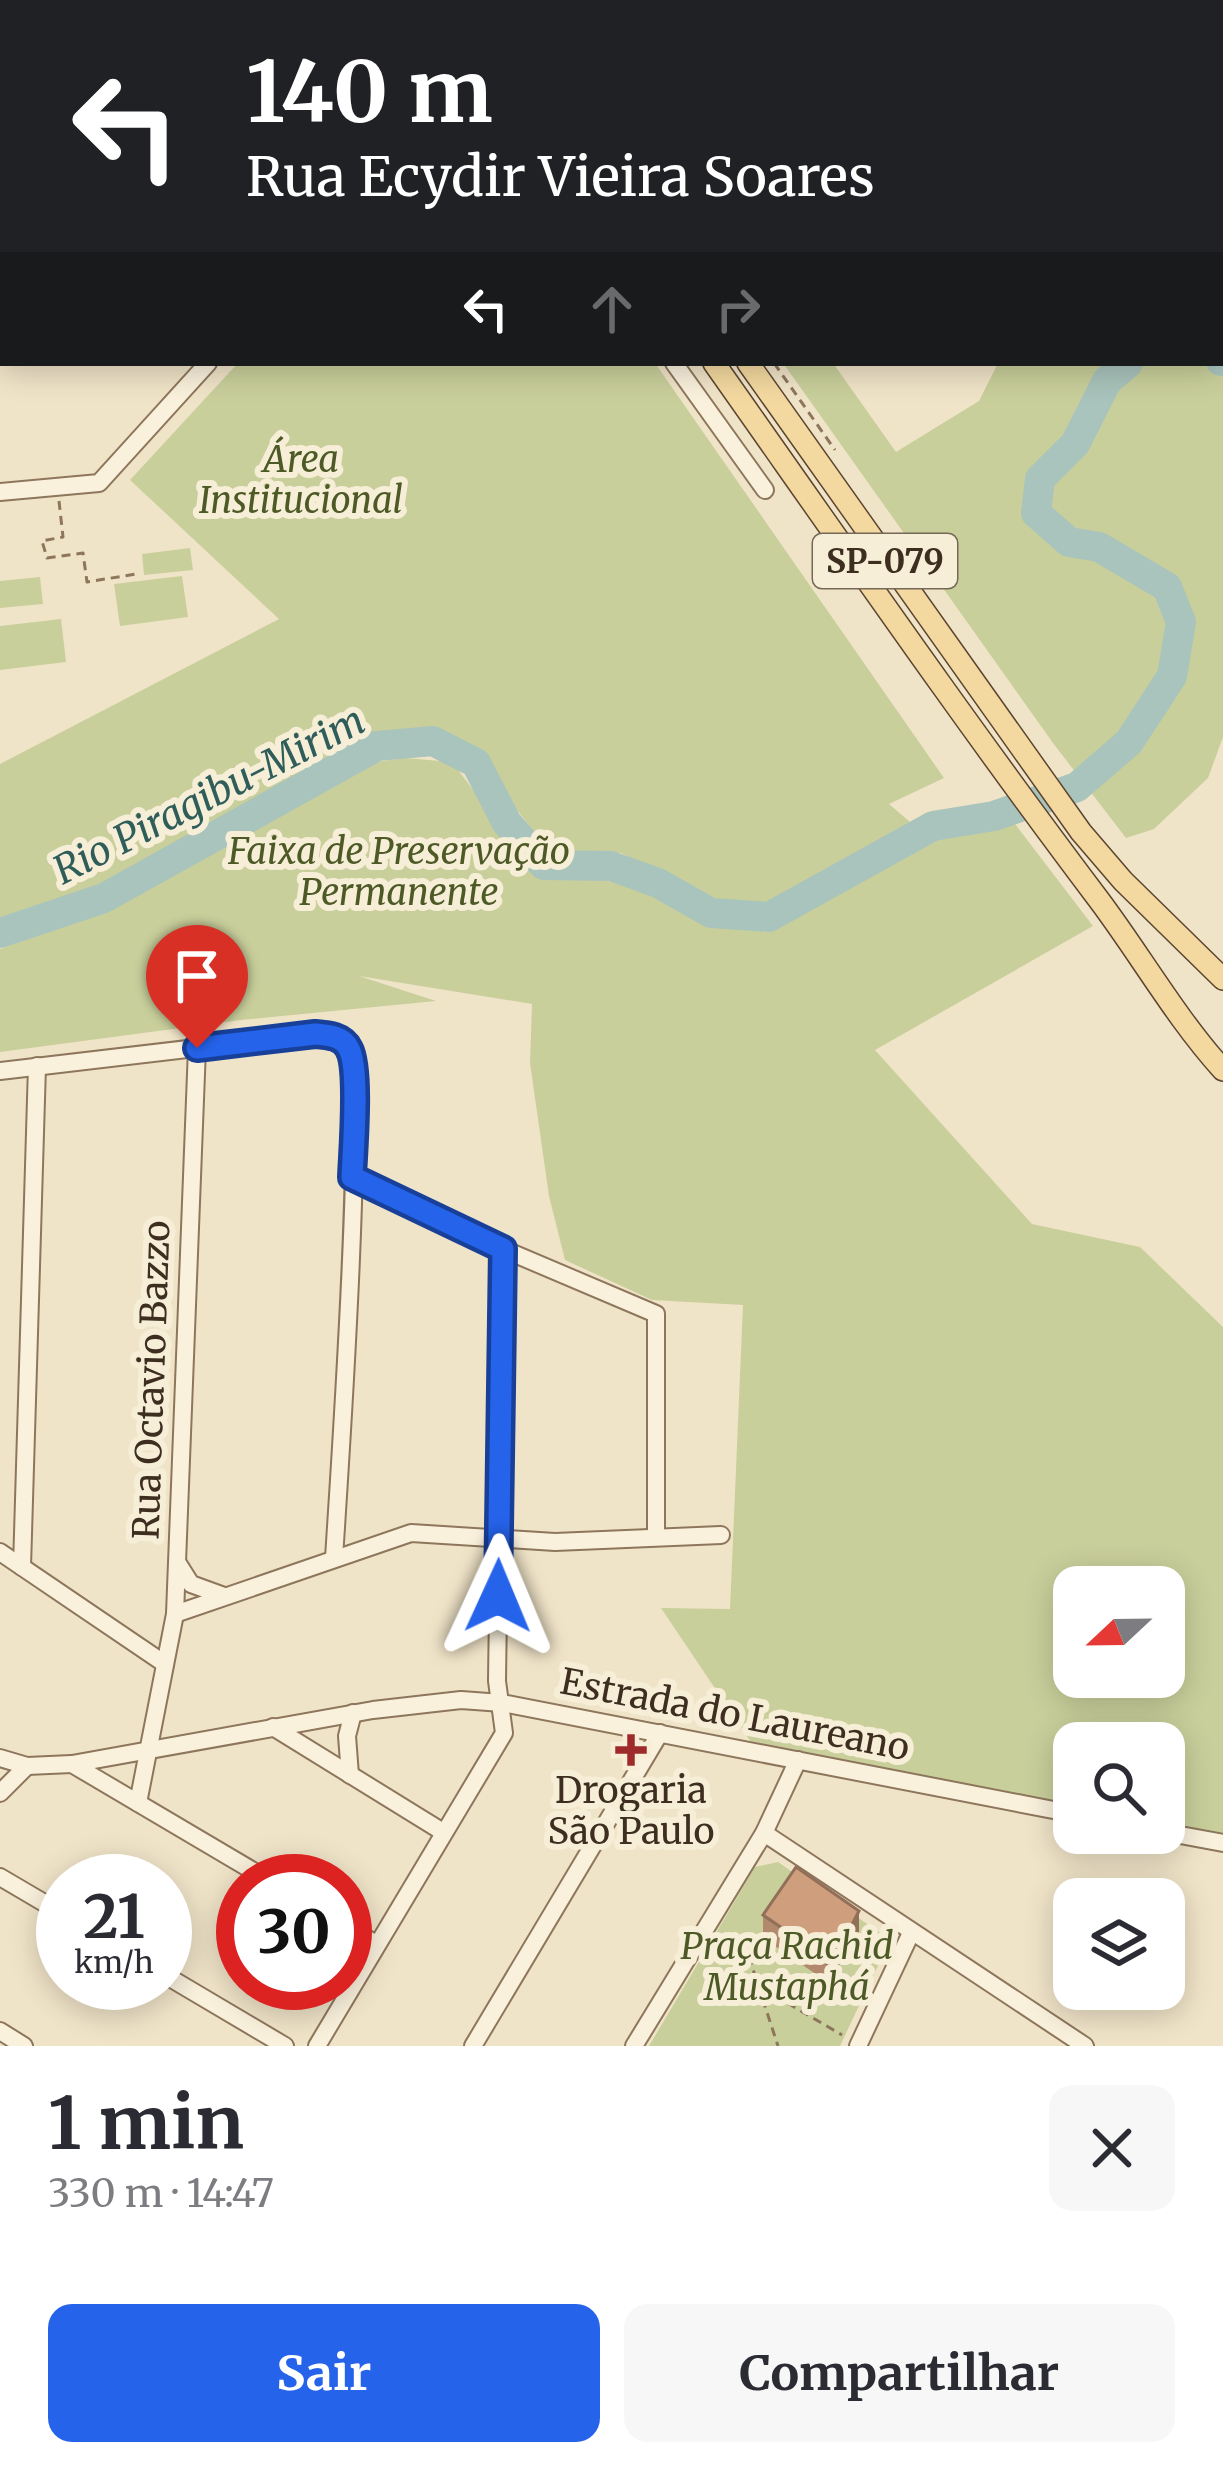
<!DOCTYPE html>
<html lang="pt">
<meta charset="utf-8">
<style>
:root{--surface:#fff;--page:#f7f7f7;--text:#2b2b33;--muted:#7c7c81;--accent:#2563eb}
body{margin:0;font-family:Merriweather,serif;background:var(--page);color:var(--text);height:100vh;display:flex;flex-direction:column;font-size:45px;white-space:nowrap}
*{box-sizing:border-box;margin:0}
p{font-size:39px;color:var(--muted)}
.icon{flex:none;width:66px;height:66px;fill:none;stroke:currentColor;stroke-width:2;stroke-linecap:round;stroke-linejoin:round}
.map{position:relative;height:2046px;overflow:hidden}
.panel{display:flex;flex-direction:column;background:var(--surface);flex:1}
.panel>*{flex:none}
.banner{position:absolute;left:0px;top:0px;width:1224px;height:366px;box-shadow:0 6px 30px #0003;background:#202124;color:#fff;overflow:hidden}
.needle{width:78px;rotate:248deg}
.tools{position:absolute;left:1053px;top:1566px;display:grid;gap:24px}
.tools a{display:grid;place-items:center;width:132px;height:132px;border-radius:24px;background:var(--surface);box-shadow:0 6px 30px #0003;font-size:60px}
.speed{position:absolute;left:36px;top:1854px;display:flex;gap:24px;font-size:60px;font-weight:700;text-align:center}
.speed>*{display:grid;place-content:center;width:156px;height:156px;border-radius:50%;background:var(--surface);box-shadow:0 6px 30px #0003;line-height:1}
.speed small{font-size:30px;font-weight:400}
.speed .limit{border:18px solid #d22;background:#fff;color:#111}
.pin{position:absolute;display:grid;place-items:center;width:102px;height:102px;color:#fff;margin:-123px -51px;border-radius:50% 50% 50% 0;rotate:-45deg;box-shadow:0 0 12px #0007}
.pin .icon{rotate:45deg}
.me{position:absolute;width:132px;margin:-66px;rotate:1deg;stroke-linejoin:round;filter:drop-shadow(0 0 9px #0008)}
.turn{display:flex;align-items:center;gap:42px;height:252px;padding:0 48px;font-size:54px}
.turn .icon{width:156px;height:156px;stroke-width:2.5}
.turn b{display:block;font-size:84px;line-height:102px}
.lanes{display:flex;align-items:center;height:114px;padding:0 48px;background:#0003;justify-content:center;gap:60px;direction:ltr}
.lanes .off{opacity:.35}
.round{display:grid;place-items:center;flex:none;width:126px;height:126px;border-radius:24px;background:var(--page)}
.overview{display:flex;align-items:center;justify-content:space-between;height:204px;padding:0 48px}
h1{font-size:72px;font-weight:700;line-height:90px}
.button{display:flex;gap:24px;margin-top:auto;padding:24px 48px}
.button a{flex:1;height:138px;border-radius:24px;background:var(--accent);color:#fff;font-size:48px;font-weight:700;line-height:138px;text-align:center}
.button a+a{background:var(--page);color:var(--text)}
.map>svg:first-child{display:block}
.green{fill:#c9cf9b;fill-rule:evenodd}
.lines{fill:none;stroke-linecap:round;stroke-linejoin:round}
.river{stroke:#a9c4bc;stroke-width:30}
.minor-casing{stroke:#8d765c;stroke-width:20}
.major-casing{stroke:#5b4430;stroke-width:24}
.path{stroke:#8d765c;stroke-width:3;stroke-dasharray:9 6;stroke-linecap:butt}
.minor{stroke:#faf1dc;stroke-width:16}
.major{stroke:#f3d9a0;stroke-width:21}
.wall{fill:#b2896c}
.shaded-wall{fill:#916f58}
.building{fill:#cf9f7d;stroke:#916f58;stroke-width:3}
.route-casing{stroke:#184099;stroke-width:30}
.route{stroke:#2563eb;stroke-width:21}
.poi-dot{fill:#9e2a2b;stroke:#f7eed8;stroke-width:4.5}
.labels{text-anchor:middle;stroke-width:12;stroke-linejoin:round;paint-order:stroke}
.shield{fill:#f7eed8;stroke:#756857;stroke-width:3}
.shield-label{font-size:33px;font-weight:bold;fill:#3d2e20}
.park-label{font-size:36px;font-style:italic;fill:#4d5a26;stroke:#f7eed8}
.street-label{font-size:36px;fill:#3d2e20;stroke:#f7eed8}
.poi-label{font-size:36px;fill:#3d2e20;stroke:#f7eed8}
.water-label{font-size:39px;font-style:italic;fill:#2f5d5a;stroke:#f7eed8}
</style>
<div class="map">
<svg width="1223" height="2046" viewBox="0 0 1223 2046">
<rect width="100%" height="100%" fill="#f0e4c8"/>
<g class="green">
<polygon points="0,30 3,35 0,324"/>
<polygon points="1223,154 1223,737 1208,778 1154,829 1126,838 1053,743 783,363 833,363 896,452 979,401 998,363 1221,363"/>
<polygon points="238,363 655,363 944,778 889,804 917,828 822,879 763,906 714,902 621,853 552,855 517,810 487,756 442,730 395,732 360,741 98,886 0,920 0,764 279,619 130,480"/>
<polygon points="190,548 193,570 144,575 142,554"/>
<polygon points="182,576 188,617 120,626 114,584"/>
<polygon points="40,577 43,604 0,608 0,581"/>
<polygon points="61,619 66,662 0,670 0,626"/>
<path d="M405,758L452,762L535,871L628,884L712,921L766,932L936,838L1012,820L1093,926L875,1050L1032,1224L1140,1247L1223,1327V1833L1164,1823V1743H1074V1805L751,1742L661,1608L730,1609L743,1305L652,1300L565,1260L549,1196L530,1063L532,1004L359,976L436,1001L241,1020L0,1052V949L98,914L367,763ZM1074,1587H1164V1677H1074Z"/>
<polygon points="778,1862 883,1935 883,1955 840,2046 649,2046 755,1867"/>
</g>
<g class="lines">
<g class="river">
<polyline points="1221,361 1223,361"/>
<polyline points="0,933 104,898 377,746 433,741 476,763 507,823 544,865 611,866 658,883 711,913 769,917 933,826 994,816 1077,787 1129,742 1172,676 1181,622 1167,587 1099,547 1069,542 1036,513 1040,479 1075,444 1107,381 1128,363"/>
</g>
<g class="minor-casing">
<g id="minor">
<polyline points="21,0 23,3"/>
<polyline points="214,0 217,3"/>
<polyline points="419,0 421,3"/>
<polyline points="1035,0 1036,2"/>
<polyline points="732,3 736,0"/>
<polyline points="0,350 3,346"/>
<polyline points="674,363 765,490"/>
<polyline points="0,492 99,483 208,363"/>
<path d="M0,1071L315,1034C328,1035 340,1036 348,1047C367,1075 338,1494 334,1558"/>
<polyline points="353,1177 503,1249 656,1314 656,1537"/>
<polyline points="0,1552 165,1664"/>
<polyline points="179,1565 191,1584 224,1596"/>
<polyline points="22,1567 37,1066"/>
<polyline points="175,1614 411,1533 555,1542 721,1535"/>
<polyline points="273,1727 443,1832"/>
<polyline points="0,1758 27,1766 72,1764 373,1710 461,1700 502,1703 1074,1814"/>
<polyline points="72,1764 270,1881"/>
<polyline points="350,1775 347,1736 353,1713"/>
<polyline points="0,1793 27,1766"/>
<polyline points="138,1803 175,1614 197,1048"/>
<polyline points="1164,1832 1223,1843"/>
<polyline points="764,1833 1085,2046"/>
<polyline points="0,1877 63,1914"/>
<polyline points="345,1926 376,1944"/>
<polyline points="165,1975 285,2046"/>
<polyline points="0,2031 24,2046"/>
<polyline points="317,2046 504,1733 497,1681 503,1249"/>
<polyline points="473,2046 660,1733"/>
<polyline points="634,2046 764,1833 798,1760"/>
<polyline points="858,2046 911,1933"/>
</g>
</g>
<g class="major-casing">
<g id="major">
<polyline points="460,0 463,3"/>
<polyline points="497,0 499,3"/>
<path d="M714,363C841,543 966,724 1099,900C1141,956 1176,1018 1223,1070"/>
<polyline points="748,363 1081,832 1123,881 1223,979"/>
</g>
</g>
<g class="path">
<polyline points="524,0 527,3"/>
<polyline points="774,363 835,450"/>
<polyline points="59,501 63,537 42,541 47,558 83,553 87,582 136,574"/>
<polyline points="744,1942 778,2046"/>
<polyline points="730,1992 772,1994 842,2035"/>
</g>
<use href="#minor" class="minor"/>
<use href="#major" class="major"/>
</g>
<polygon class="wall" points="763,1915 859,1934 847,1957 826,1981 763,1938"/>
<polygon class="shaded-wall" points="859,1911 859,1934 847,1957 826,1981 826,1958"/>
<g class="building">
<polygon points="766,0 1030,0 1033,3 762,3"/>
<polygon points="796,1867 859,1911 847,1934 826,1958 763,1915"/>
</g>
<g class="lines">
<g class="route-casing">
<path id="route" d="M197,1048L315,1034C328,1035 343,1036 349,1049C360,1069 353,1151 352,1177L503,1249L498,1596"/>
</g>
<use href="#route" class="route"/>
</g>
<path class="poi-dot" d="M625 1732h12v12h12v12h-12v12h-12v-12h-12v-12h12z"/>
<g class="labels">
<rect class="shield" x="813" y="534" width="144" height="54" rx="9"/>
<g class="shield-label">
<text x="885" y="573">SP-079</text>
</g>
<g class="park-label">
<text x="301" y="472">Área<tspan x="301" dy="41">Institucional</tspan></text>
<text x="399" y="864">Faixa de Preservação<tspan x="399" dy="41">Permanente</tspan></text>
<text x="787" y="1959">Praça Rachid<tspan x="787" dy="41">Mustaphá</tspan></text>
</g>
<g class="street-label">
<text transform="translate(151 1380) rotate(-88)" y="13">Rua Octavio Bazzo</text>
<text transform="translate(735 1714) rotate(11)" y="13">Estrada do Laureano</text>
</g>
<g class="poi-label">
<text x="631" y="1803">Drogaria<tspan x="631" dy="41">São Paulo</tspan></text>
</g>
<g class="water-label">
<text transform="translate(209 795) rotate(-27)" y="14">Rio Piragibu-Mirim</text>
</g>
</g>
</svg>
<div class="tools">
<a><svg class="needle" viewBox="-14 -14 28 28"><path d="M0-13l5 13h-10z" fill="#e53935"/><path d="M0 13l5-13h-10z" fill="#7c7c81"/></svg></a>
<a><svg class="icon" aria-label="search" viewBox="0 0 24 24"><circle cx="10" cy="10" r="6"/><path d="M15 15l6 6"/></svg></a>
<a><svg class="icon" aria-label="layers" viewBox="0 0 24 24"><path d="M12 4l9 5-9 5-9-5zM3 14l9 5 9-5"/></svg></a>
</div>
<div class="speed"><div>21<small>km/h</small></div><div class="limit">30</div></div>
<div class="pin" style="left:197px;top:1048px;background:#d93025"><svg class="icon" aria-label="arrive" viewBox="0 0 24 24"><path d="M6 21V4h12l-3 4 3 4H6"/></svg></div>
<svg class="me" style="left:498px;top:1596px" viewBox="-20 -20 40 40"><path d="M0-17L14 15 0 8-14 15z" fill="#2563eb" stroke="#fff" stroke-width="4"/></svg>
<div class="banner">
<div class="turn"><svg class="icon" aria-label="left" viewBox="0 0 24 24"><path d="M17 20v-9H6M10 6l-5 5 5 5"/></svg><div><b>140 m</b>Rua Ecydir Vieira Soares</div></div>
<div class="lanes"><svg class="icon" aria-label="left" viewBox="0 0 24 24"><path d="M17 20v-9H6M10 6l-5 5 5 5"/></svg><svg class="icon off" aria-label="ahead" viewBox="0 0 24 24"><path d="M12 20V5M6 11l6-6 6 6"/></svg><svg class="icon off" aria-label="right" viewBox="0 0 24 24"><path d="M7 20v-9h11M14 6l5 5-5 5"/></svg></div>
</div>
</div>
<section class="panel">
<div class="overview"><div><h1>1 min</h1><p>330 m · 14:47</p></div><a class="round"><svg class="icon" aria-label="close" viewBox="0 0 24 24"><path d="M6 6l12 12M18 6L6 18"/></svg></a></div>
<div class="button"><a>Sair</a><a>Compartilhar</a></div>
</section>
